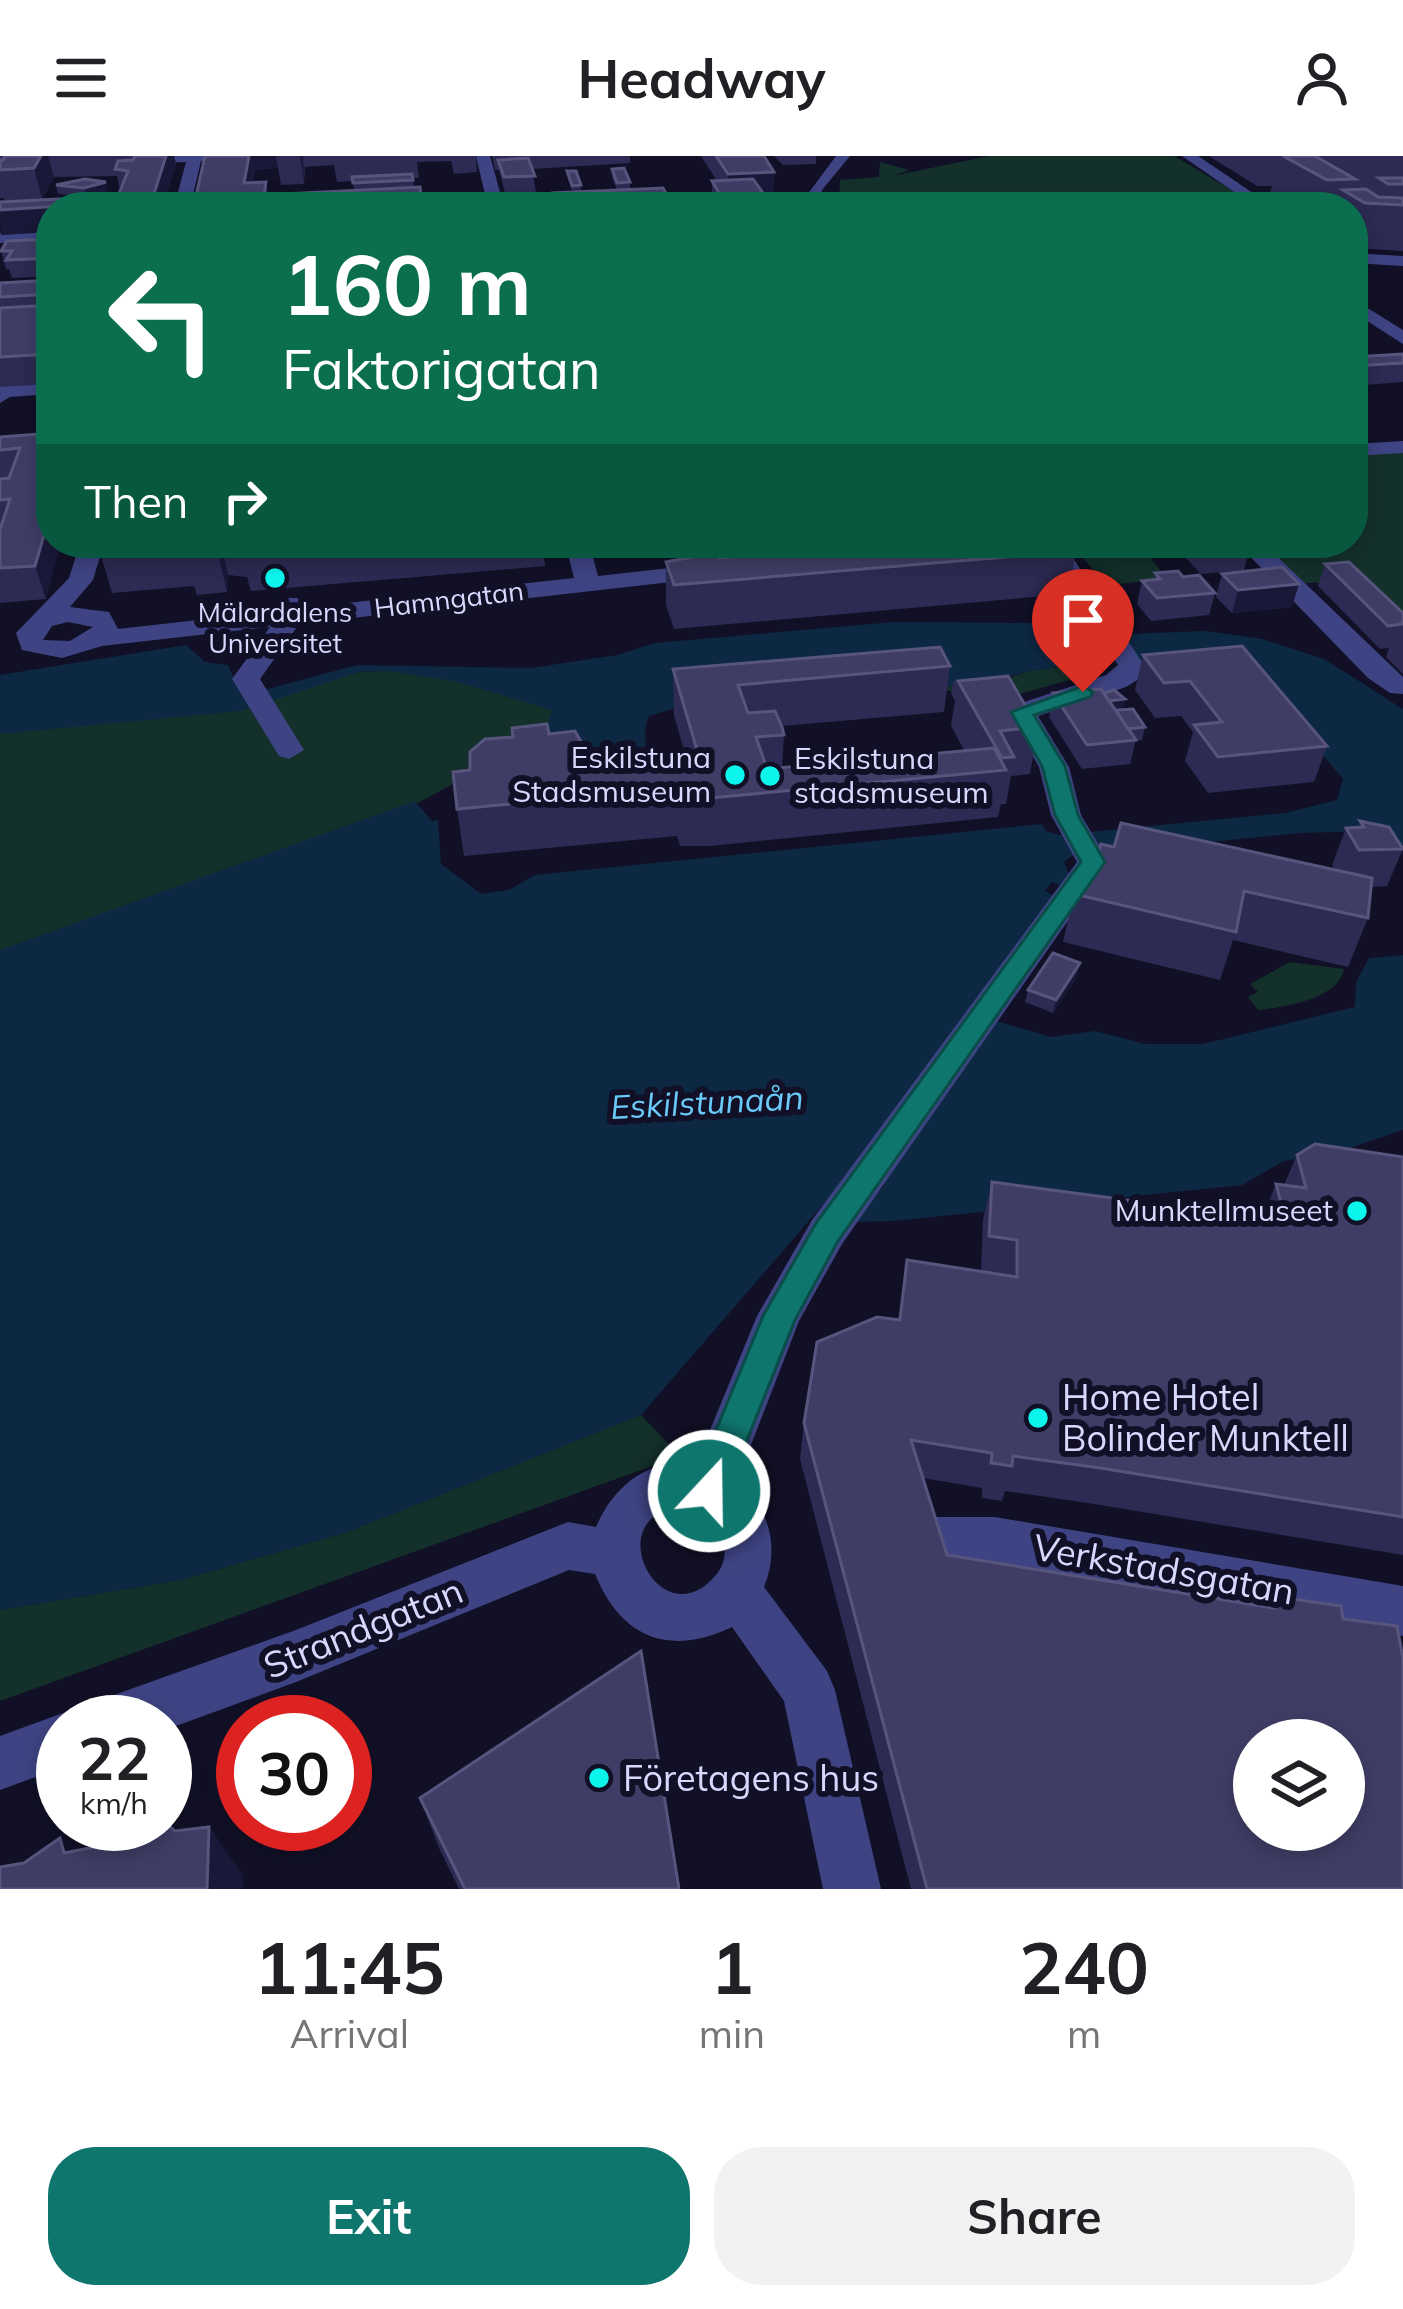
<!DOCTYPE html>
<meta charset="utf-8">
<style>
:root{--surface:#fff;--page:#f2f2f2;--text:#202124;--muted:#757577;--accent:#0f766e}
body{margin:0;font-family:Mulish,sans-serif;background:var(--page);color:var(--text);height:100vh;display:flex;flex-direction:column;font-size:45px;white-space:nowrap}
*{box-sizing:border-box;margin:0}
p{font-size:39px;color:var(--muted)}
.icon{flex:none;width:66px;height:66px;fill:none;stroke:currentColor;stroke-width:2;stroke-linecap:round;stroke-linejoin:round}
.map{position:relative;height:1733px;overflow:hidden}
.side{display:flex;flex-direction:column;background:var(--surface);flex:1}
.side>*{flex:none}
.guide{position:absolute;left:36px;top:36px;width:1332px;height:366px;border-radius:48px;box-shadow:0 6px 18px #0003;background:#0b6e4f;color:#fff;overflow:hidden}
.fabs{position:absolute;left:1233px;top:1563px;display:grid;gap:24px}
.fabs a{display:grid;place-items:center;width:132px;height:132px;border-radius:50%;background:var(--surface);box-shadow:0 6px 18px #0003;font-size:60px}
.speed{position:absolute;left:36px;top:1539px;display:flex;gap:24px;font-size:60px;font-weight:700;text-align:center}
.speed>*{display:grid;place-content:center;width:156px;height:156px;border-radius:50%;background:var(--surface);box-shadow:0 6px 18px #0003;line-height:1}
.speed small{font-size:30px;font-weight:400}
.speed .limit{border:18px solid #d22;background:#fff;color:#111}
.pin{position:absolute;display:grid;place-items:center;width:102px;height:102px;color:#fff;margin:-123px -51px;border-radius:50% 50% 50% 0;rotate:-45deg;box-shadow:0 0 12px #0007}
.pin .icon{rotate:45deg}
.me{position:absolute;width:132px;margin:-66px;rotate:21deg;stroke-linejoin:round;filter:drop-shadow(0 0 9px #0008)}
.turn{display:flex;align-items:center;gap:42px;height:252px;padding:0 48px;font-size:54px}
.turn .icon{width:156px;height:156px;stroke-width:2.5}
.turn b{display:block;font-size:84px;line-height:102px}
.then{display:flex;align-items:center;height:114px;padding:0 48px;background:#0003;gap:24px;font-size:45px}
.eta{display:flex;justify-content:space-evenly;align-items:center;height:204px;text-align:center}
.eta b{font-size:72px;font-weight:700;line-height:84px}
.action{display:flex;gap:24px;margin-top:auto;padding:24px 48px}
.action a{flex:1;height:138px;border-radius:48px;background:var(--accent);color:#fff;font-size:48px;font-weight:700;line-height:138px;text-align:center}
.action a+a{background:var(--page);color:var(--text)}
header{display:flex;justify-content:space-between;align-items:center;height:156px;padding:0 48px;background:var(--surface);font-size:54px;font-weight:700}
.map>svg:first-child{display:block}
.green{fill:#14302b}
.water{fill:#0d2843}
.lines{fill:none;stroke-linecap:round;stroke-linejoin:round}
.minor{fill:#3e4483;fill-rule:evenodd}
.wall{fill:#2d2a53;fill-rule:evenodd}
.shaded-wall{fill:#1a1839}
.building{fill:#3f3d65;stroke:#57557d;stroke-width:3;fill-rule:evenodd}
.route{fill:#0f766e;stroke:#0a4d48;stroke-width:3}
.poi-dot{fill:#0cf5ed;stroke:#111026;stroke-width:4.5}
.labels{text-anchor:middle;stroke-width:12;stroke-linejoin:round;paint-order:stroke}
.far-street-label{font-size:27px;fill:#d7d8fd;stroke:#111026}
.far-poi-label{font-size:27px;fill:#d7d8fd;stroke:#111026}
.poi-label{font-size:30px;fill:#d7d8fd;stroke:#111026;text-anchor:end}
.water-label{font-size:33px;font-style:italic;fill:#6acaf9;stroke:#111026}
.near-poi-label{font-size:36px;fill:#d7d8fd;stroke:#111026;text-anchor:start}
.near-street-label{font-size:36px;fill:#d7d8fd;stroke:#111026}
</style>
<header><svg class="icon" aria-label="menu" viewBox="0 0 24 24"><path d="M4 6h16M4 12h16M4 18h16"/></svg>Headway<svg class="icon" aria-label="person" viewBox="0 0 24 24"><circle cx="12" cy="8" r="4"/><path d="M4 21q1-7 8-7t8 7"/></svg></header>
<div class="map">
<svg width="1403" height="1733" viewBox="0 0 1403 1733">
<rect width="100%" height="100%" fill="#111026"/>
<g class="green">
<polygon points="989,0 1174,0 1250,45 1245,46 1259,51 839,51 840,24 879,21 880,6 909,14 893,20"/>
<polygon points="1403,295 1403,475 1352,424 1285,429 1244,387 1353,387 1353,299"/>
<polygon points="1072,387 1203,387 1143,392 1166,422 1105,430"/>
<polygon points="1107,504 1107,512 1098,516 984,548 969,533 928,537 943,529 993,527 1029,515"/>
<path d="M362,511C434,516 497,528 562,558L539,581L418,647L43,788L0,800V572L239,549Z"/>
<path d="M1290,806L1344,813C1339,843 1285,851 1258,854L1248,841L1258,836L1250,828Z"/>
<polygon points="641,1259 680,1300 0,1545 0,1454 181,1424 347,1376"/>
</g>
<path class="water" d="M894,466L1034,467L1125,478L1206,475L1262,483L1324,503L1403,553V689L1372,675L1300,677L1072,700L1064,706L1069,718L1062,730L1052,726L1045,735L1055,740L996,865L1051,881L1095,875L1145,888H1203L1355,851L1356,826L1369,802L1403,799V974L1335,997L1284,1005L1242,1029L894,1065L854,1066L885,1028L852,1015L641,1259L347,1376L181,1424L0,1454V794L415,645L432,665L438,664L441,708L481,738L509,734L535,719L1042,668L1046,675L1059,679L1285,657L1337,644L1343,623L1267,533L1146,505L1107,504L1029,515L983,528L679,551L649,560C638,589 652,606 671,627L552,593L547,571L552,554L454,525L389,515L359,516L240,555L0,578V519L186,489L205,506L228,509L242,540L357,509L531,512L617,499L655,487Z"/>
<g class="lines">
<g class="minor">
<polygon points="233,0 201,5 190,51 174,51 186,6 130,8 123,4 129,0"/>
<polygon points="476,0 490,0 504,51 488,51"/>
<polygon points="836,0 850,0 822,34 821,51 604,51 612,46 807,39"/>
<polygon points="1182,0 1198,0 1274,51 1256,51"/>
<polygon points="51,74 51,84 0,87 0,77"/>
<polygon points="1353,97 1403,100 1403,110 1353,107"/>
<polygon points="1353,143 1403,174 1403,188 1353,156"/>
<polygon points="51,226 51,238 10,241 0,247 0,230"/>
<polygon points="1403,285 1403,297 1353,300 1353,288"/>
<path d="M80,387H104L93,424L70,451L109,456L118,473L277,455L280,442H298L302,452L574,422L565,387H589L598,420L715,407L727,414L715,421L299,468L260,523L304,594L289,603L279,600L232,523L270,471L102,490L62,502L22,494L16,477L69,422ZM68,466L93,471L70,485L43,484L52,470Z"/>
<path d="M1033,387H1058L1073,402L1144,509L1139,523L1126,531L1038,560L1069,611L1081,659L1109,706L842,1088L799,1165L737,1325C770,1351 780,1393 764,1431L827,1515L835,1534L881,1733H823L784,1545L732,1471C669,1501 621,1482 595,1418L569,1414L296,1526L165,1574V1566H87L95,1547L114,1539L296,1474L568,1366L596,1371C614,1329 648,1302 696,1308L757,1160L812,1064L1077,706L1051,659L1039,611L1008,556L1012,550L1106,519L1118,509L1055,411ZM682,1351C715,1353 739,1393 715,1420C660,1484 597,1358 682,1351Z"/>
<polygon points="1237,387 1263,387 1403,521 1403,538 1390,537 1368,522"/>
<polygon points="924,1361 995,1361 1403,1430 1403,1480 995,1407 924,1407 907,1401 899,1384 907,1367"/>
<polygon points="63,1557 83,1566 63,1566 63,1611 0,1634 0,1580"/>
</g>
</g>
<g class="wall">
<polygon points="0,0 174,0 176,8 163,51 51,51 51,76 1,79 0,43 1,46 118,40 120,35 117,20 54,21 42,43 5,45 4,42 0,42"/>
<path d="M205,0H476L477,16L454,18L451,5L417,6L419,22H413L414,31H420L422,51H186L188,43L196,42ZM334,9L337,26L353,25L354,34L268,39L266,26L253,27L255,14L278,12L281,29L304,28L305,11Z"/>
<polygon points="492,0 630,0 630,7 532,13 536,36 505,37 499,14 495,14"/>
<polygon points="701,0 764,0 774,16 774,39 765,40 773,51 554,51 553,37 572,36 567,15 581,29 581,36 617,34 612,21 612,13 630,26 630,34 672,48 712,46 712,25 717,25"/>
<polygon points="774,0 816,0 816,8 783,9"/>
<polygon points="1209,0 1403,0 1403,95 1353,92 1353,51 1287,51 1269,40 1272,30 1257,30"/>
<polygon points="56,29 108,34 86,40 58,38"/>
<polygon points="51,83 51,120 12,122 9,113 6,113 1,95"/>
<polygon points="51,124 51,228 0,231 0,127"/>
<polygon points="1403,198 1403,226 1353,230 1353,201"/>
<polygon points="51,277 46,443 0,447 0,281"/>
<polygon points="100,387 543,387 545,410 251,435 247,421 228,419 227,436 197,439 194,430 112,437 99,393"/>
<polygon points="1187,387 1245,387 1250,392 1244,414 1201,418 1184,400"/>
<polygon points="1076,395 1068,438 674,473 666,449 666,406 720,402"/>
<polygon points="1325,408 1403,457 1403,518 1386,501 1389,492 1380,493 1318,430"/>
<polygon points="1155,417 1183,421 1215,437 1209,459 1151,465 1137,448 1142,425 1154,424"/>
<polygon points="1222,418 1292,451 1232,457 1216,441"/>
<polygon points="1143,499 1327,590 1314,626 1208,637 1185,605 1193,576 1181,560 1155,562 1135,534"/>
<polygon points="950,510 944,556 782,570 784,579 782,611 964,594 951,570 955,545 951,537 953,525 1008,520 1038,571 1030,618 1011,620 1006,648 1001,648 998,661 710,690 680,690 677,680 464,700 457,653 470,614 549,578 591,603 674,606 687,605 674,559 673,513"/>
<polygon points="1053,537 1104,537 1125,543 1122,554 1145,571 1142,584 1136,584 1130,608 1082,613 1049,561"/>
<polygon points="1360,665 1403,693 1387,730 1371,731 1368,762 1348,811 1233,784 1220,824 1063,786 1074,738 1095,706 1114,691 1335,714 1332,709 1346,672 1358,672"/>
<polygon points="1077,820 1053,857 1025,846 1028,834"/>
<polygon points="1297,999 1403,1001 1403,1399 1088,1347 1005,1335 1002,1345 982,1342 982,1332 923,1322 947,1399 1265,1451 1272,1440 1403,1733 911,1733 800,1303 804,1267 898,1164 907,1104 981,1115 983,1063 992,1026 1262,1062 1276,1028 1284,1029"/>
<polygon points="420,1642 679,1733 459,1733 439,1692"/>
</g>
<g class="shaded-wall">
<polygon points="41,0 48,0 54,21 42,43 34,12"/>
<polygon points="166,0 174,0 176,8 163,51 51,51 51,76 1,79 0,43 3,53 152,44"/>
<polygon points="249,0 276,0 278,12 255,14 251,39 244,27"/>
<polygon points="300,0 303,0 304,28"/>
<polygon points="774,16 774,39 728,42 728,18"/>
<polygon points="106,26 108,34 86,40 84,32"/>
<polygon points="51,355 51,387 61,387 46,443 35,410"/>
<polygon points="217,387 221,387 228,419 227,436 217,393"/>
<polygon points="1299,428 1292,451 1232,457 1238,434"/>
<polygon points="1125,543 1122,555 1100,558 1103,546"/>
<polygon points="1080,807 1077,820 1053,857 1056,844"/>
<polygon points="209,1671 243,1719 243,1733 207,1733"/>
</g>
<g class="building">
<polygon points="5,0 41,0 34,12 0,14 0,4 3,4"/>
<polygon points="135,0 166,0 152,44 0,54 0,46 118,40 128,15 115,13 118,5 133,4"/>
<polygon points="205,0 249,0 244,27 266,26 264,39 196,40"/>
<polygon points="716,0 764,0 774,16 728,18"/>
<polygon points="1283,0 1315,0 1355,23 1327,24"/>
<polygon points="528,2 535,20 504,21 498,4"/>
<polygon points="624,12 630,26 617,27 612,13"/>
<polygon points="567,15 576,15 581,29 572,30"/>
<polygon points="412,18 413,24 353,27 352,21"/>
<polygon points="1379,22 1403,22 1403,28 1388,28"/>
<polygon points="85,23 106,26 84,32 56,29"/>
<polygon points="753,23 773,51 558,51 553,37 663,32 672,48 724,46 712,25"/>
<polygon points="420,31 422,51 186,51 188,43"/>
<polygon points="1366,33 1378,41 1403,42 1403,49 1365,47 1343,34"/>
<polygon points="51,83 51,102 6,104 12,95 1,95 7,85"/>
<polygon points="51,124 51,138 0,141 0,127"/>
<polygon points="51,149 51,198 0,201 0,152"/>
<polygon points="1403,198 1403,207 1353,210 1353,201"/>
<polygon points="51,277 51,355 35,410 0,412 0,374 10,343 0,344 0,323 9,322 20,292 0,294 0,281"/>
<polygon points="100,387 182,387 99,393"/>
<polygon points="187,387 217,387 217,393 185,395"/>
<polygon points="241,387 299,387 241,392"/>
<polygon points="896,387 1070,387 1076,395 674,429 666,406 718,396 720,402"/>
<polygon points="1198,387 1245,387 1250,392 1207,396"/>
<polygon points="1349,406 1403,457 1403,468 1388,470 1325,408"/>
<polygon points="1282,411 1299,428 1238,434 1222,418"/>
<polygon points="1178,415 1183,421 1199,419 1215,437 1157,442 1142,425 1160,423 1155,417"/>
<polygon points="1242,490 1327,590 1218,601 1194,569 1222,566 1190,525 1164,527 1143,499"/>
<polygon points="940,491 950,510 738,529 748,557 775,555 782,571 784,579 756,581 767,613 994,592 1006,614 710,642 679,643 676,632 457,653 453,616 470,614 470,596 485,583 513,581 512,572 547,568 549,578 575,575 591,603 671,596 674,606 700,604 673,513"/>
<polygon points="1008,520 1038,571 1000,575 1014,601 1002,602 958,525"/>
<polygon points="1101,533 1136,584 1087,589 1053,537"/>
<polygon points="1114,534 1125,543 1109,545 1104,537"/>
<polygon points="1133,553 1145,571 1128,573 1116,554"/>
<polygon points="1360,665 1389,671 1403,693 1359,694 1346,672 1364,671"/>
<polygon points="1121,667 1372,722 1368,762 1244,735 1236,776 1074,738 1085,703 1095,706 1101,688 1114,691"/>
<polygon points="1053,797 1080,807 1056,844 1028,834"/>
<path d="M1315,988L1403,1001V1361L1100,1312L1013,1300L1012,1310L991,1307L992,1297L911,1284L947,1399L1274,1452L1272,1440L1341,1450L1343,1463L1397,1470L1403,1503V1733H927L804,1267L817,1186L877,1161L900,1164L907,1104L1017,1121V1084L989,1080L992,1026L1262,1062L1284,1058L1276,1028L1306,1032L1297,999ZM1254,1584H1344V1674H1254Z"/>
<polygon points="641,1495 679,1733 465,1733 420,1642"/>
<polygon points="165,1666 175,1675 209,1671 207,1733 0,1733 0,1711 24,1707 60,1682 64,1697 131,1684 156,1668 165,1668"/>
</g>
<polygon class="route" points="1083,530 1093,536 1090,541 1034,559 1065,610 1078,659 1105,706 838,1085 795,1164 722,1347 709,1352 696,1347 691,1335 763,1160 816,1067 1081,706 1055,659 1042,610 1011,556"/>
<g class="poi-dot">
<circle cx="275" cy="422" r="12"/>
<circle cx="735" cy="619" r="12"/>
<circle cx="770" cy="620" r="12"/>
<circle cx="1357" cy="1055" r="12"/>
<circle cx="1038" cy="1262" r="12"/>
<circle cx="599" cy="1622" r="12"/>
</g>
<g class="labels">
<g class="far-street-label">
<text transform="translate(449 444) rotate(-7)" y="9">Hamngatan</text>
</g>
<g class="far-poi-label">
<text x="275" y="466">Mälardalens<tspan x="275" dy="31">Universitet</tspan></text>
</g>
<g class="poi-label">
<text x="711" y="612">Eskilstuna<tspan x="711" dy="34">Stadsmuseum</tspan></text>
<text x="794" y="613" text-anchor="start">Eskilstuna<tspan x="794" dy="34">stadsmuseum</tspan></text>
<text x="1333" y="1065">Munktellmuseet</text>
</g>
<g class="water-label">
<text transform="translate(707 946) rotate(-3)" y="12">Eskilstunaån</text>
</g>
<g class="near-poi-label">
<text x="1062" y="1254">Home Hotel<tspan x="1062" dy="41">Bolinder Munktell</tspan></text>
<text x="623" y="1635">Företagens hus</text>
</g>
<g class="near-street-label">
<text transform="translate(1164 1413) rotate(10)" y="13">Verkstadsgatan</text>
<text transform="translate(363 1472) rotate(-22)" y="13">Strandgatan</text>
</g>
</g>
</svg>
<div class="fabs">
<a><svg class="icon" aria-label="layers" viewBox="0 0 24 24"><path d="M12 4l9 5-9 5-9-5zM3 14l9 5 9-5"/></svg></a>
</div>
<div class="speed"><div>22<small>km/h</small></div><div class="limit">30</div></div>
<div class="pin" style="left:1083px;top:536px;background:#d93025"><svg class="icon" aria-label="arrive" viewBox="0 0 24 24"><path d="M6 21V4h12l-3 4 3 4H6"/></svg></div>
<svg class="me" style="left:709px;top:1335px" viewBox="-20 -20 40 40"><circle r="17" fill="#0f766e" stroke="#fff" stroke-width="3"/><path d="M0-11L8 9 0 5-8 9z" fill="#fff"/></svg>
<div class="guide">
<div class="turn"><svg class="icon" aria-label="left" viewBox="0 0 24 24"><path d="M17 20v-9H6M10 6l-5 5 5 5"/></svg><div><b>160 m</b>Faktorigatan</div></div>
<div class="then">Then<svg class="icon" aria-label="right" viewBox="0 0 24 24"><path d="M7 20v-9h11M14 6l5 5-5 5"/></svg></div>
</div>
</div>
<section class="side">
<div class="eta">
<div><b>11:45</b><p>Arrival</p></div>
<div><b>1</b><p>min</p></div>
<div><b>240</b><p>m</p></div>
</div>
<div class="action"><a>Exit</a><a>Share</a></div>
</section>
